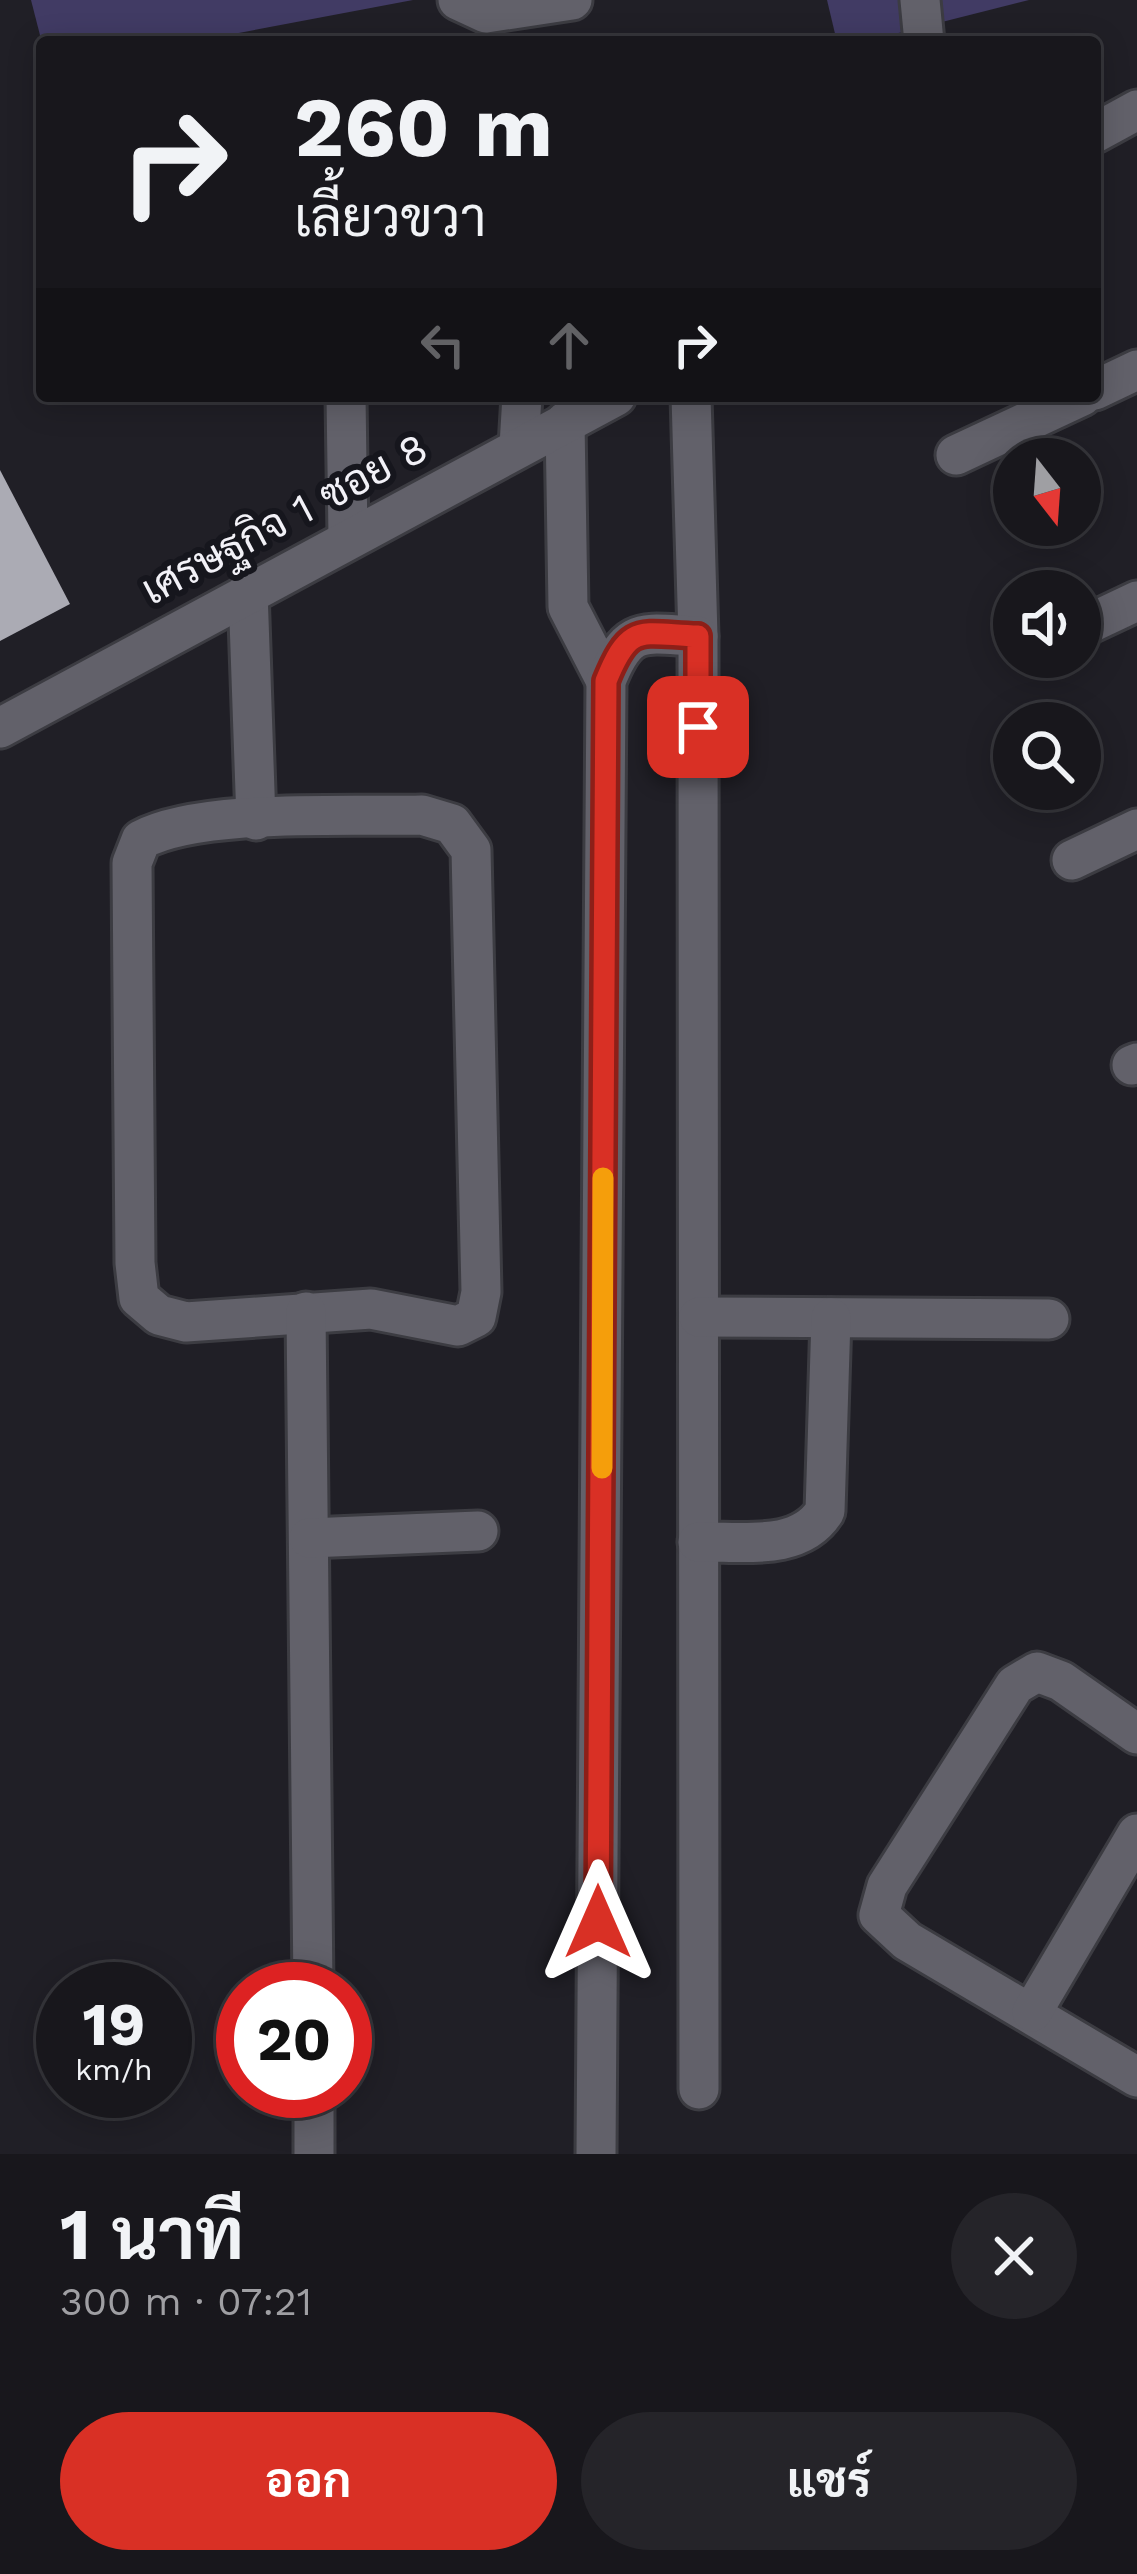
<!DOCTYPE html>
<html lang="th">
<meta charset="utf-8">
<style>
:root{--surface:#18171c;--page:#252429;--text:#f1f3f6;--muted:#9f9fa3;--line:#36363b;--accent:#d93025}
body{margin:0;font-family:"Work Sans",Sarabun,sans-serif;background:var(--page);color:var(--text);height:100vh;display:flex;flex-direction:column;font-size:45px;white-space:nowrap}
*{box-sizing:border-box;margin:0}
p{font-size:39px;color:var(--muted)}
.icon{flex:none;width:66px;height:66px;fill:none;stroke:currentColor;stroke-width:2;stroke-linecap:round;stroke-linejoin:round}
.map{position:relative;height:2154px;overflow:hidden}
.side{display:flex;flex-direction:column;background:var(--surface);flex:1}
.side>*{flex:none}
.hud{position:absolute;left:36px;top:36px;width:1065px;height:366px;border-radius:12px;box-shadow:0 6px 30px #0003,0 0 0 3px var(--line);background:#18171c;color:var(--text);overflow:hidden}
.needle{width:78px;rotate:163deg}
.controls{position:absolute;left:993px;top:438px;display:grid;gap:24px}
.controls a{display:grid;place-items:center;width:108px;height:108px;border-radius:50%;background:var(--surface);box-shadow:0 6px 30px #0003,0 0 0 3px var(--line);font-size:60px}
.speed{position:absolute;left:36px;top:1962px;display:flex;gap:24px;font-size:60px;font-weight:700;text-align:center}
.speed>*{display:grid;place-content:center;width:156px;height:156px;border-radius:50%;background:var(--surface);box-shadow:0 6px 30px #0003,0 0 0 3px var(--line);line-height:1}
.speed small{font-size:30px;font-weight:400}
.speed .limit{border:18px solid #d22;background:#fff;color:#111}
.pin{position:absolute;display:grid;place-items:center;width:102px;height:102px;color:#fff;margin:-51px;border-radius:24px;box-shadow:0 6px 18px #0006}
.me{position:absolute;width:132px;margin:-66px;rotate:0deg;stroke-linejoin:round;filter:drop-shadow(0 0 9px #0008)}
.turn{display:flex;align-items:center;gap:42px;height:252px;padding:0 60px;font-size:54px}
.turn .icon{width:156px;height:156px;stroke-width:2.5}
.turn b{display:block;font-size:84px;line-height:102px}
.lanes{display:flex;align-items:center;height:114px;padding:0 60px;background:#0003;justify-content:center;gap:60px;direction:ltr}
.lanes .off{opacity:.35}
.round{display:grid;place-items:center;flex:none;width:126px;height:126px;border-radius:63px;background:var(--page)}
.overview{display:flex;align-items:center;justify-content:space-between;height:204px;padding:0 60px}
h1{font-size:72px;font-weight:700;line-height:90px}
.action{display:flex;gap:24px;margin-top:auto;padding:24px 60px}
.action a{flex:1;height:138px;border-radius:72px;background:var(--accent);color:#fff;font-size:48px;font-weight:700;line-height:138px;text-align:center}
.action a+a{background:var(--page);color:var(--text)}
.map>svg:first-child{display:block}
.green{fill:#413b64}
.building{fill:#ababb4}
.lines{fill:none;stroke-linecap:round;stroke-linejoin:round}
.minor-casing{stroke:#3c3c42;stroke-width:45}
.minor{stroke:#62616a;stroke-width:39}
.route-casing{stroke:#8d1f18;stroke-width:30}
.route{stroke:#d93025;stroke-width:21}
.slow{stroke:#f59e0b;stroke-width:21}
.labels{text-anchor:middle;stroke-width:12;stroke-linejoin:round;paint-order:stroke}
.street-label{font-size:42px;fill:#f2f1f7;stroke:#16161d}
</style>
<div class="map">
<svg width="1137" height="2154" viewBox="0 0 1137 2154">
<rect width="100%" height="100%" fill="#201f26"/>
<g class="green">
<polygon points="31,0 413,0 191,42 42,43"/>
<polygon points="827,0 1029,0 863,42 837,42"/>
</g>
<polygon class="building" points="0,470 70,604 0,641"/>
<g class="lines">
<g class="minor-casing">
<g id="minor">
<polyline points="458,0 486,13 572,0"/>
<polyline points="920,0 924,42"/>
<polyline points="1095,133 1137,110"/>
<polyline points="1095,390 1137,370"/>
<polyline points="346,396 348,537"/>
<polyline points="691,396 698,636 699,2089"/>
<polyline points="565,422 568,607 606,681"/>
<polyline points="519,446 522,396"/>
<polyline points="956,455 1082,396"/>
<polyline points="248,591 256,820"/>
<polyline points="1080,628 1137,601"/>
<polyline points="0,728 616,396"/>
<path d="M422,815L452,824L471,850L481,1292L476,1317L458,1326L371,1309L186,1322L159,1315L139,1298L135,1263L132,863L141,840C200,808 351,817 422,815Z"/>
<polyline points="1072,860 1137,829"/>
<polyline points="1132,1065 1137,1063"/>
<polyline points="306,1312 313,1989"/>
<polyline points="699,1317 1049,1319"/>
<polyline points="309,1538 478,1531"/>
<path d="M698,1542C742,1541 800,1552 825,1511L831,1318"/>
<polyline points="1137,1734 1061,1681 1037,1672 1015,1685 887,1886 879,1915 907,1941 1137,2077"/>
<polyline points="1032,2012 1137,1834"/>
<polyline points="314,2091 314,2154"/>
<path d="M596,2154L606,681C629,624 642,634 698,636"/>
</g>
</g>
<use href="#minor" class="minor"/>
</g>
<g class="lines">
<g class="route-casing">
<path id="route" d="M598,1922L606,681C630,622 639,634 698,636V727"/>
</g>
<use href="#route" class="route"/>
<polyline class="slow" points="602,1468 603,1178"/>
</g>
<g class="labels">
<g class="street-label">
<text transform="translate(284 518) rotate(-28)" y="15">เศรษฐกิจ 1 ซอย 8</text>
</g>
</g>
</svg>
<div class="controls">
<a><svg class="needle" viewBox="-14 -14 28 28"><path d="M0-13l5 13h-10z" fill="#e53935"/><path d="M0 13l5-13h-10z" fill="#9f9fa3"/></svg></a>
<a><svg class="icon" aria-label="sound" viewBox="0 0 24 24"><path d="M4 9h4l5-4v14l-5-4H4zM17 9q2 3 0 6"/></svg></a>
<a><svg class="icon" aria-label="search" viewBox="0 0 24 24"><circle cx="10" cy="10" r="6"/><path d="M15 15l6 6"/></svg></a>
</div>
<div class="speed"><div>19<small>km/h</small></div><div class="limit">20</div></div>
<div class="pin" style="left:698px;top:727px;background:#d93025"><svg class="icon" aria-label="arrive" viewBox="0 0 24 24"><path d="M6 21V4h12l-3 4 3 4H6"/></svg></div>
<svg class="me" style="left:598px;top:1922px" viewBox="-20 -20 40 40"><path d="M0-17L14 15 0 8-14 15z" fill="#d93025" stroke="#fff" stroke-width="4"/></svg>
<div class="hud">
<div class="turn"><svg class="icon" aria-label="right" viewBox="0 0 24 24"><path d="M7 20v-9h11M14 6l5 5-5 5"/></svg><div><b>260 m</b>เลี้ยวขวา</div></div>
<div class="lanes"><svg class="icon off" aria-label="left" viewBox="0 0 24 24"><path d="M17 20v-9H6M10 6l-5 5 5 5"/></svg><svg class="icon off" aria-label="ahead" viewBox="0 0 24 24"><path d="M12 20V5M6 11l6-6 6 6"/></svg><svg class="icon" aria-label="right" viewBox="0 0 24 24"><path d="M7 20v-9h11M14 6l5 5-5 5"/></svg></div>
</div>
</div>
<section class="side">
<div class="overview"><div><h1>1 นาที</h1><p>300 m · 07:21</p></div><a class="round"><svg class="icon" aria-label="close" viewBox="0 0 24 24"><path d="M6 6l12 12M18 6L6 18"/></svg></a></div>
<div class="action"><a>ออก</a><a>แชร์</a></div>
</section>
